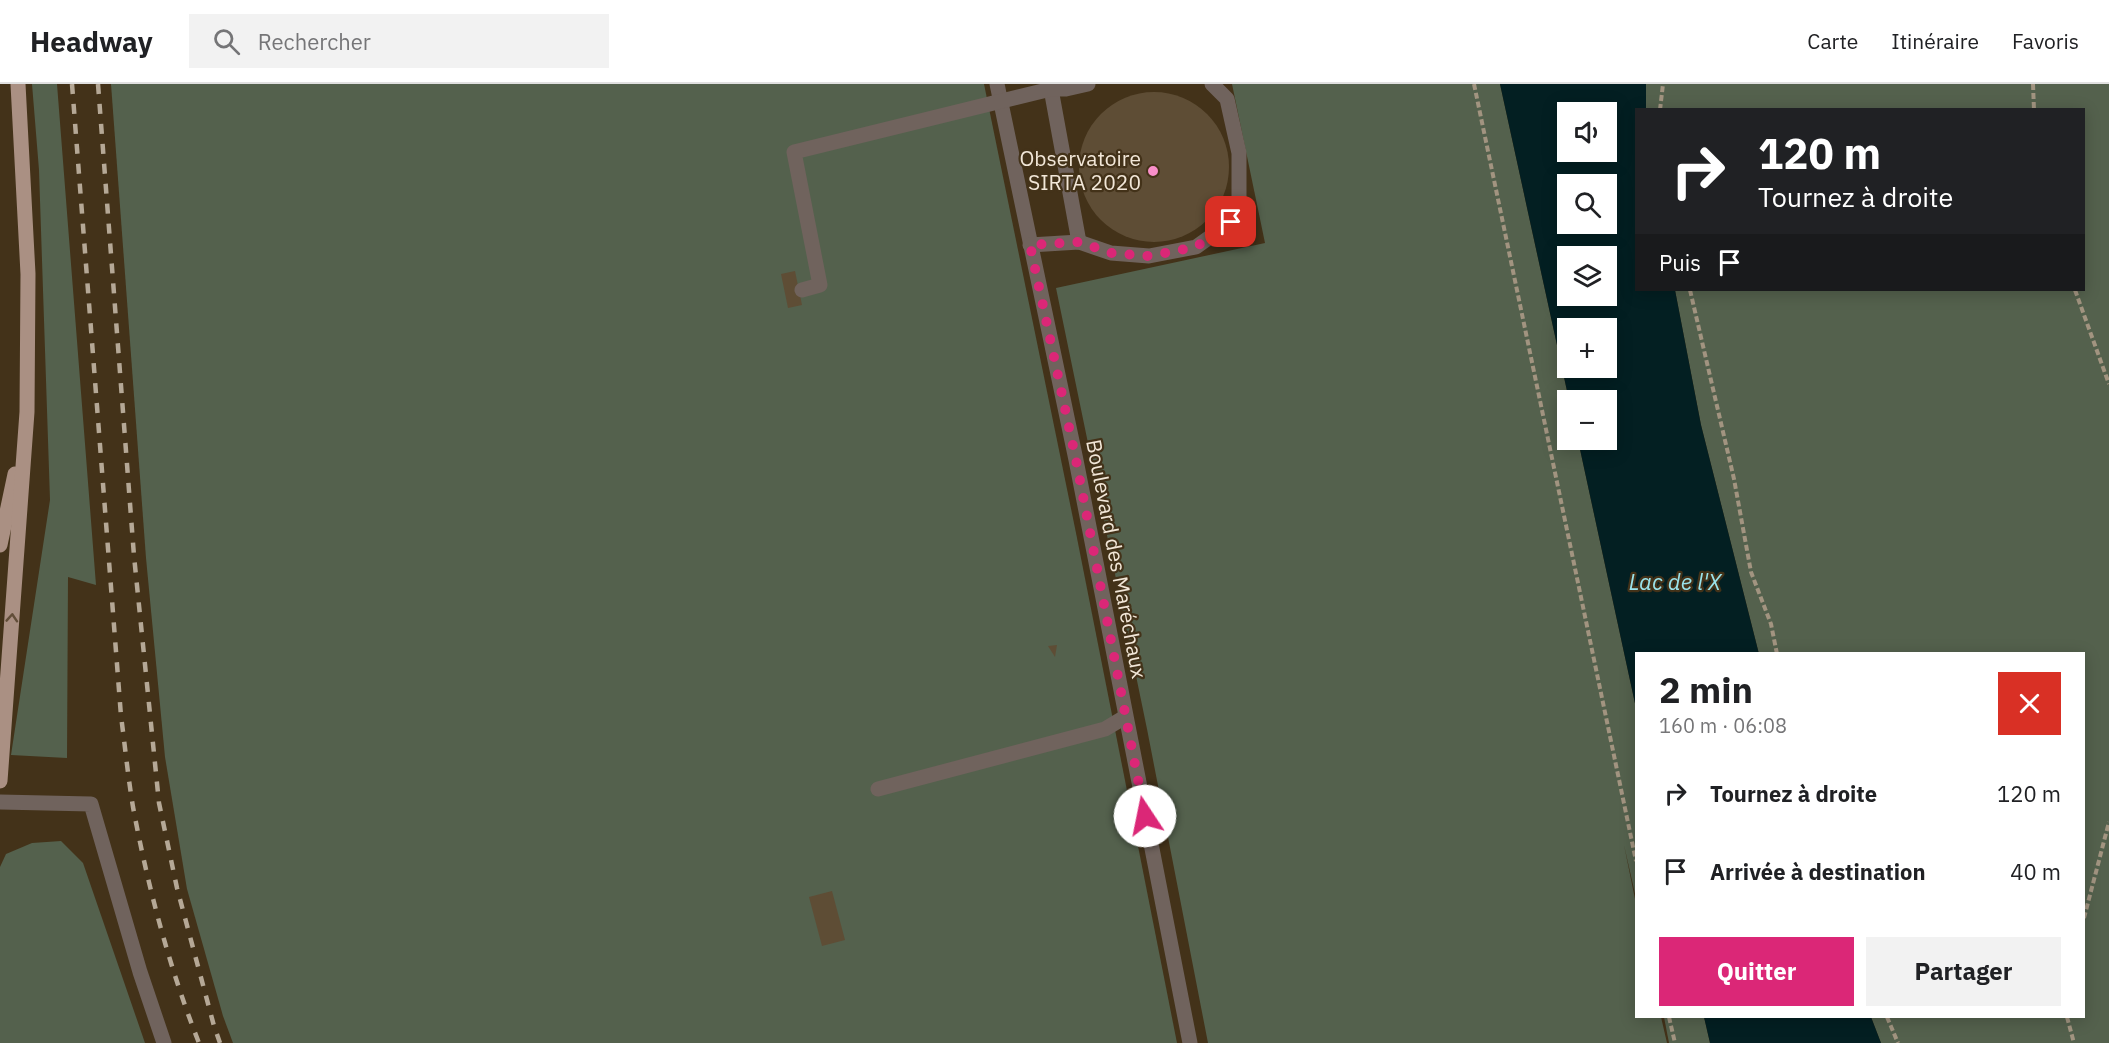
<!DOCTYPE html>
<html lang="fr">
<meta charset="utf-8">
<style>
:root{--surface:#fff;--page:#f2f2f2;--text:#202124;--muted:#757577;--line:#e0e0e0;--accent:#db2777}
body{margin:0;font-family:"IBM Plex Sans",sans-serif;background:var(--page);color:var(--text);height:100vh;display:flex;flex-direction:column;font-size:22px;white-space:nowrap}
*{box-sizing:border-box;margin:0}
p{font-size:20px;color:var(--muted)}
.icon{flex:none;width:33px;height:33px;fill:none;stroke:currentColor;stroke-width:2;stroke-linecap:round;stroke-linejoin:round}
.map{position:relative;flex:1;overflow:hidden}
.side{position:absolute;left:1635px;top:568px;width:450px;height:366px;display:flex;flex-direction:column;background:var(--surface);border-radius:0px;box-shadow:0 3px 15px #0003}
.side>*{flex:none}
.top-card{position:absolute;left:1635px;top:24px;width:450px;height:183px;border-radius:0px;box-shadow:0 3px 15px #0003;background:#202124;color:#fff;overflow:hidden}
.buttons{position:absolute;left:1557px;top:18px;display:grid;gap:12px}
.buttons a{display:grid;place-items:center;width:60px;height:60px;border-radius:0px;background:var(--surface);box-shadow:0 3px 15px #0003;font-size:30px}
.pin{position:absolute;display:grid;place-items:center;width:51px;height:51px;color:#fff;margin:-26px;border-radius:12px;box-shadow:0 3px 9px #0006}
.me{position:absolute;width:66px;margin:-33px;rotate:349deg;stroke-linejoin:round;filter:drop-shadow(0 0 4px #0008)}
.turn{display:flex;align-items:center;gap:21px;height:126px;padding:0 24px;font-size:27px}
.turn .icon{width:78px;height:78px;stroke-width:2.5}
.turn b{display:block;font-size:42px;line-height:51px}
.then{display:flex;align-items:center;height:57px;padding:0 24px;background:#0003;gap:12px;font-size:22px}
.round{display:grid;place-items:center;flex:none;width:63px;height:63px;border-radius:0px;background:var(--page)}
.overview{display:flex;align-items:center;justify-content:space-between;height:102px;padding:0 24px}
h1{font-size:36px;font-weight:800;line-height:45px}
.primary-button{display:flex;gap:12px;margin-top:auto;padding:12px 24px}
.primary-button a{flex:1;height:69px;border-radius:0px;background:var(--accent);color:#fff;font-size:24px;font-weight:800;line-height:69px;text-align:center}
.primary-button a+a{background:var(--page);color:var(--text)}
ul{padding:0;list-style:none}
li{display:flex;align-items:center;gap:18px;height:78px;padding:0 24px}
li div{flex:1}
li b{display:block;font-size:22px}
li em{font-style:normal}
header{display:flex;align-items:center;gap:36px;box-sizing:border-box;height:84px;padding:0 30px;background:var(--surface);border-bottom:2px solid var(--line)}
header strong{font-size:28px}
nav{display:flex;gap:33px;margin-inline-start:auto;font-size:21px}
.search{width:420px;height:54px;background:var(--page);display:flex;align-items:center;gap:15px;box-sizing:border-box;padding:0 21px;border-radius:0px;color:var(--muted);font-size:22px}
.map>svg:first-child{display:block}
.green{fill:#54614d}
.water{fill:#031f22;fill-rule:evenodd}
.building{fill:#5e4d35}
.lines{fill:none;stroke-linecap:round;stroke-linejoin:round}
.path{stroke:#a29480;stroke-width:4;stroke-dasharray:6 3;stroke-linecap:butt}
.lane{stroke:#70635d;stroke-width:15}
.primary{stroke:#aa9083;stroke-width:15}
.rail{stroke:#b5a896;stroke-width:4.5;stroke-dasharray:10 10;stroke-linecap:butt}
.oneway{stroke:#624e39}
.route{stroke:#db2777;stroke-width:10;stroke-dasharray:0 18}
.poi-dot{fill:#f98fc9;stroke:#433219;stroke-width:2}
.labels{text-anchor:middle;stroke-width:4.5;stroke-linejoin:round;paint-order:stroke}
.poi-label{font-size:21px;fill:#f2e7d8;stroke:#433219;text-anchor:end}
.street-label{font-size:21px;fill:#f2e7d8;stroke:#433219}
.water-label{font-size:22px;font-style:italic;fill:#9ae3eb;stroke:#433219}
</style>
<header>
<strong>Headway</strong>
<div class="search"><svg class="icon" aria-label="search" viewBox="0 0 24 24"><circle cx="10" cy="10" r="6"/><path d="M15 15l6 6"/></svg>Rechercher</div>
<nav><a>Carte</a><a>Itinéraire</a><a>Favoris</a></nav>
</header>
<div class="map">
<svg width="2109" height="959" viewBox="0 0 2109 959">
<rect width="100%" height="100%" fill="#433219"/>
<g class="green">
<polygon points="32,0 57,0 96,501 68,493 67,674 11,671 50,416 39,86"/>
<polygon points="111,0 984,0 1076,449 1177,959 233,959 223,932 187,805 165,673 146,474"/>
<polygon points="1232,0 1500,0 1569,316 1568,316 1568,356 1578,356 1636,624 1636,814 1624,761 1636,820 1636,933 1661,933 1667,959 1208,959 1147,645 1056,204 1265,159"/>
<polygon points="1646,0 2109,0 2109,959 1881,959 1871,933 2084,933 2084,570 1759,570 1701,341 1675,206 2084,206 2084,26 1646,26"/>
<polygon points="61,757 83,779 145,959 0,959 0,783 6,770 32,759"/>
<polygon points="1664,933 1704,933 1710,959 1669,959"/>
</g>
<g class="water">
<path d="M1500,0H1646V25L1636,26V206H1675L1701,341L1759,570H1636V624L1578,356H1606V316H1569ZM1568,28H1606V68H1568ZM1568,100H1606V140H1568ZM1568,172H1606V212H1568ZM1568,244H1606V284H1568Z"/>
<polygon points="1704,933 1871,933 1881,959 1710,959"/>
</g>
<g class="building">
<circle cx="1154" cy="83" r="75"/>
<polygon points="795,187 802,221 788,224 781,190"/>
<polygon points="1057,561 1055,573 1048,562"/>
<polygon points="832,807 845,856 822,862 809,813"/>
</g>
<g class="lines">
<g class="path">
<polyline points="1474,0 1636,777"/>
<polyline points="2033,0 2034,26"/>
<polyline points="1660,26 1663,0"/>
<polyline points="1690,206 1734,395 1751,488 1771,540 1777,570"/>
<polyline points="2075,206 2109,300"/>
<polyline points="2084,834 2109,738"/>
<polyline points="1669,933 1675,959"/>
<polyline points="1887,933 1898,959"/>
<polyline points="2067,933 2074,959"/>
</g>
<g class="lane">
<polyline points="997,0 1076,376 1190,959"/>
<polyline points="1051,5 1079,158"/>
<polyline points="1030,161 1079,158 1111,169 1149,172 1196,163 1231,138 1239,116 1239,69 1227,15 1212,0"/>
<polyline points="802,206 820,201 794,68 1051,5 1066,5 1088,0"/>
<polyline points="878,705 1105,645 1125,633"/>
<polyline points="0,718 91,720 140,888 164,959"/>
</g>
<g class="primary">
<polyline points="0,461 15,390"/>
<polyline points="0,697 27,328 28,190 18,0"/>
</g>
<g class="rail">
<path d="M72,0L121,632C125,662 128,693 133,723C148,803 169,883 199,959"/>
<polyline points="98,0 134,472 159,719 177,804 214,942 220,959"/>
</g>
</g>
<defs><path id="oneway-chevron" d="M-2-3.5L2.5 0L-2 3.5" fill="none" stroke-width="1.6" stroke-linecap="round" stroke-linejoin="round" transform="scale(1.5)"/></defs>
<use class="oneway" href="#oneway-chevron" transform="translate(12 534) rotate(-86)"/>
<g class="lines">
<polyline class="route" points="1145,732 1076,376 1030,161 1079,158 1111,169 1149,172 1196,163 1231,138"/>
</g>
<circle class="poi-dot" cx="1153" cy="87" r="6"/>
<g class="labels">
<g class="poi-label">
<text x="1141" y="82">Observatoire<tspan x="1141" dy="24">SIRTA 2020</tspan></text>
</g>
<g class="street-label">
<text transform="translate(1116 475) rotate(79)" y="7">Boulevard des Maréchaux</text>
</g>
<g class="water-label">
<text x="1675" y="506">Lac de l'X</text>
</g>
</g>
</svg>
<div class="buttons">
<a><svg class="icon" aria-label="sound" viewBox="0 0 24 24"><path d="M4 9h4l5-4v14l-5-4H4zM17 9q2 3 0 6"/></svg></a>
<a><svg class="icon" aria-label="search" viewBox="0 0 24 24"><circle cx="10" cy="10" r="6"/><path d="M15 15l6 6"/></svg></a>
<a><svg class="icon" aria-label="layers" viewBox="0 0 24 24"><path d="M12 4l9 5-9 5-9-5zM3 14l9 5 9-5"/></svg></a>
<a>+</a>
<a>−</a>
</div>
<div class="pin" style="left:1231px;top:138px;background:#d93025"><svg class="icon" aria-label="arrive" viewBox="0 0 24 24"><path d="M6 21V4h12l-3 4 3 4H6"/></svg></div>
<svg class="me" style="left:1145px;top:732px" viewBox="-20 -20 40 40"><circle r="19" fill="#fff"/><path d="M0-13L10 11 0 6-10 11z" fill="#db2777"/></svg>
<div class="top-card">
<div class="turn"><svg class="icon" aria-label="right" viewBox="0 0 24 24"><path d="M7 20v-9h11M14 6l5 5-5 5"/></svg><div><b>120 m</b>Tournez à droite</div></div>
<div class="then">Puis<svg class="icon" aria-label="arrive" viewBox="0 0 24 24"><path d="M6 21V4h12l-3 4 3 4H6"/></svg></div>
</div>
<section class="side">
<div class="overview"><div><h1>2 min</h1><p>160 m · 06:08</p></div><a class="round" style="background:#d93025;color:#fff"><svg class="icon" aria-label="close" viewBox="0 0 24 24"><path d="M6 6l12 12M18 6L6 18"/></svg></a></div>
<ul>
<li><svg class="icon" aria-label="right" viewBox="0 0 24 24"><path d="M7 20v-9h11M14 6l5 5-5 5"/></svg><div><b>Tournez à droite</b></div><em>120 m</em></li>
<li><svg class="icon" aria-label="arrive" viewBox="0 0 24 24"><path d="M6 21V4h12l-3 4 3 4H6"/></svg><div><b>Arrivée à destination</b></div><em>40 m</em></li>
</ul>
<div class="primary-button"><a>Quitter</a><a>Partager</a></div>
</section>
</div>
